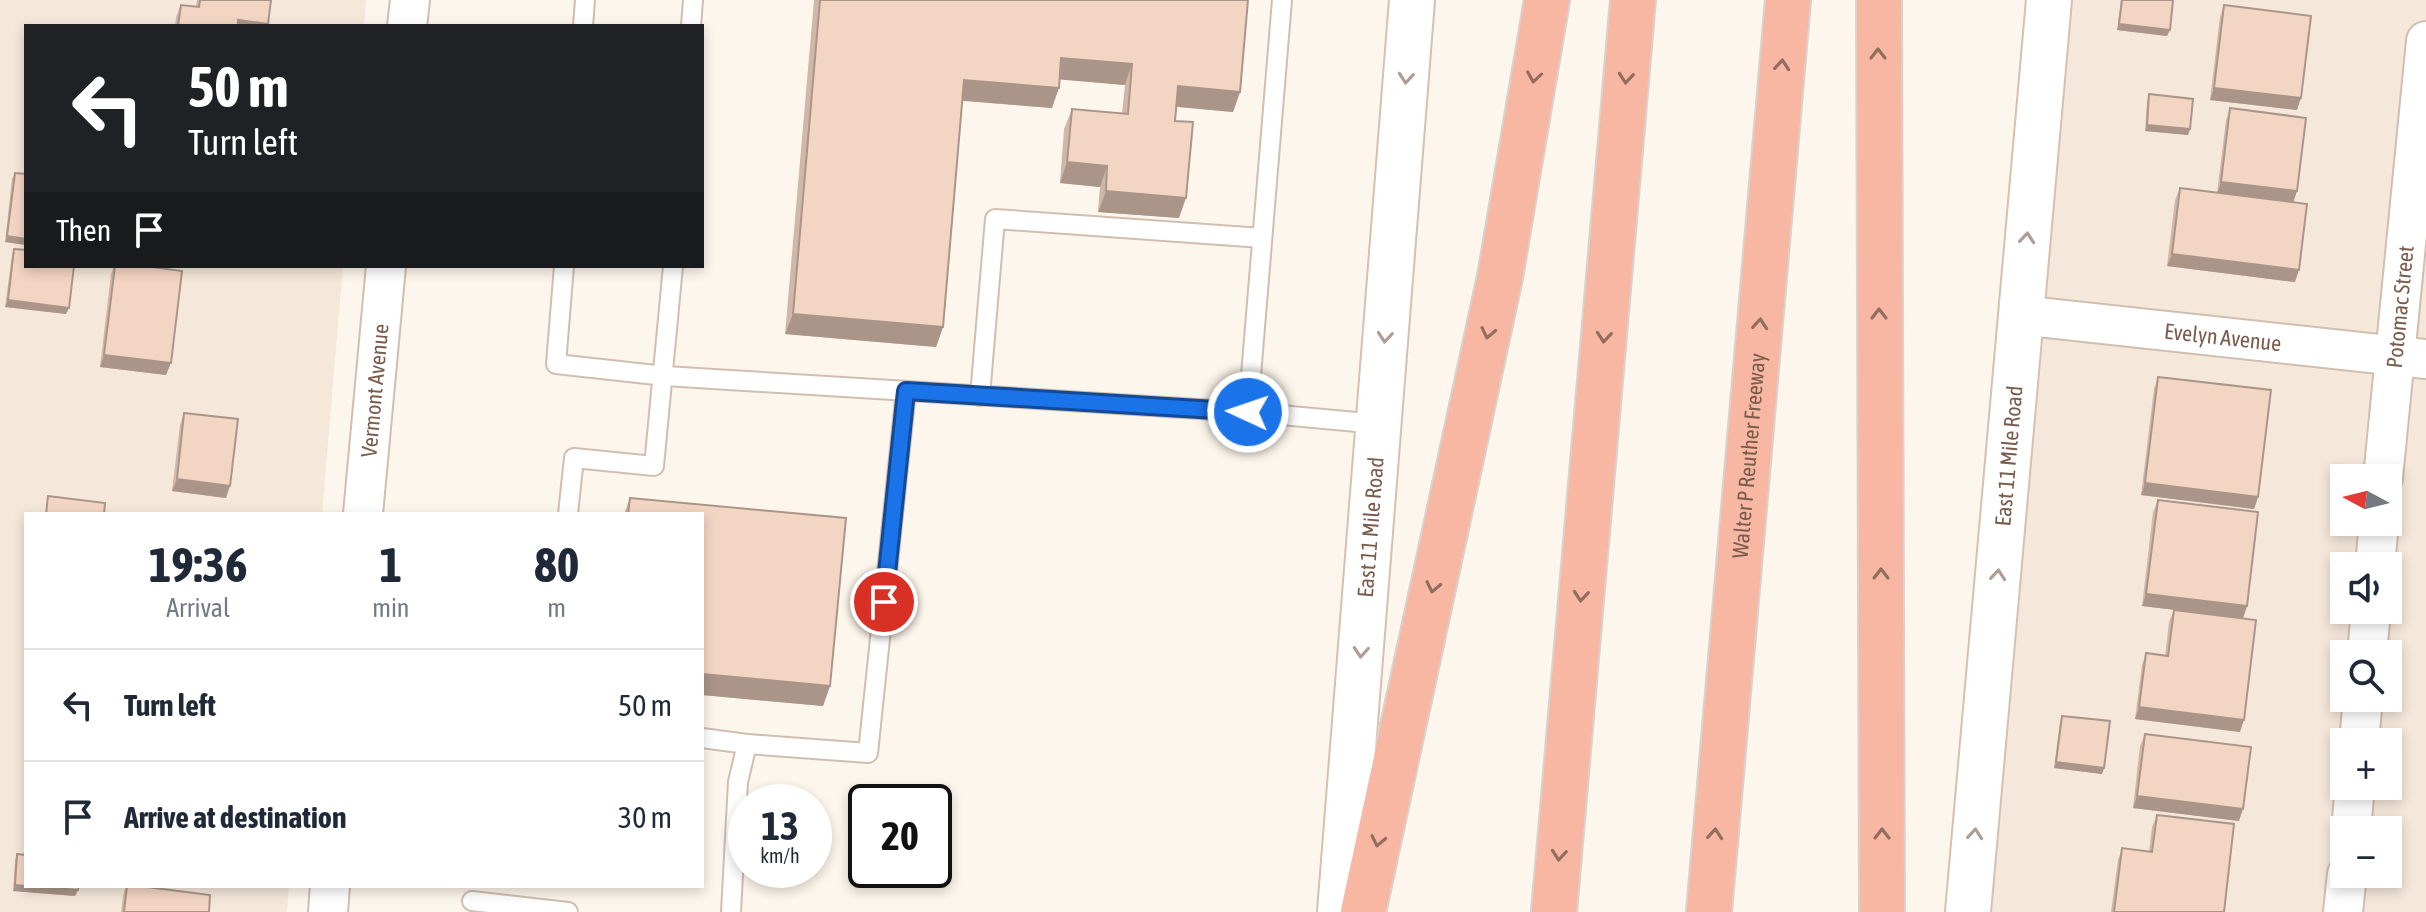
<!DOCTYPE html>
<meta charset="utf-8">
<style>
:root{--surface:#fff;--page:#f6f6f7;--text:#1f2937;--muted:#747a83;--line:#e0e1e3}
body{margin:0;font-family:"Asap Condensed",sans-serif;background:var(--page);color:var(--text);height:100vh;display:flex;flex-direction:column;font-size:30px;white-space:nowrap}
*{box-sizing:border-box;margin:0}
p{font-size:26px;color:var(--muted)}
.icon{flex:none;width:44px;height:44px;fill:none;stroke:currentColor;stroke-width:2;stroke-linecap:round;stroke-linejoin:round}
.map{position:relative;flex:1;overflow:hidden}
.panel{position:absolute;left:24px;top:512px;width:680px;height:376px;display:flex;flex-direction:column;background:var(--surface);border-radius:0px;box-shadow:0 4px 12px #0003}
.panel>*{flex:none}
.hud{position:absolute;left:24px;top:24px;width:680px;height:244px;border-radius:0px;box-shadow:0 4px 12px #0003;background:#202124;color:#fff;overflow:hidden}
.needle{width:52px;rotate:277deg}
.buttons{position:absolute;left:2330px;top:464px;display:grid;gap:16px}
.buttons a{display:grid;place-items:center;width:72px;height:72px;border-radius:0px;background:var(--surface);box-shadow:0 4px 12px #0003;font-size:40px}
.speed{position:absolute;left:728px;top:784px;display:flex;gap:16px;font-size:40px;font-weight:700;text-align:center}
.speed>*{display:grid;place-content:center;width:104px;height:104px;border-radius:50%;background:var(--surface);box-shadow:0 4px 12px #0003;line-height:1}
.speed small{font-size:20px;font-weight:400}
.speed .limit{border:4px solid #111;border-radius:12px;background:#fff;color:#111}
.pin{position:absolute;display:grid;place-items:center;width:68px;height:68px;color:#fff;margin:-34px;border:4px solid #fff;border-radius:50%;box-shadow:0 2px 8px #0007}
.me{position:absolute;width:88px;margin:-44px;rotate:273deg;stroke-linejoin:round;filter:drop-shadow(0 0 6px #0008)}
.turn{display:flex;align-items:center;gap:28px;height:168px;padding:0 32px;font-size:36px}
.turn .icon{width:104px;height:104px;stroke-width:2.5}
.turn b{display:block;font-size:56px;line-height:68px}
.then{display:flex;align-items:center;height:76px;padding:0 32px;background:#0003;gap:16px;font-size:30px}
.eta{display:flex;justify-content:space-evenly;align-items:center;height:136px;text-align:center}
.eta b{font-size:48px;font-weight:700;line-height:56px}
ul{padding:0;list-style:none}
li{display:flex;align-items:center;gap:24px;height:112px;padding:0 32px;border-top:2px solid var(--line)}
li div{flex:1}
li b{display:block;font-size:30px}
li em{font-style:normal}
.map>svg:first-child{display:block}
.residential{fill:#f5e8da;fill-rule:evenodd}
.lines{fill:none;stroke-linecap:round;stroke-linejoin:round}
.lane-casing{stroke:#d1beb0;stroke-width:22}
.street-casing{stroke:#d1beb0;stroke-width:42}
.secondary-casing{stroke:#d6c0b0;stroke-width:48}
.highway-casing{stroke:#dad1cd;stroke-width:48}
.lane{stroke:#fff;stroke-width:18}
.street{stroke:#fff;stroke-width:38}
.secondary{stroke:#fff;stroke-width:44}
.highway{stroke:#f7b7a3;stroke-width:44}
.wall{fill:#d1b7a8}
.shaded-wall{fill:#aa9588}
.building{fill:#f3d5c3;stroke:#aa9588;stroke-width:2}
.oneway{stroke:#936e5e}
.oneway2{stroke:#af9d94}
.route-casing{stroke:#114b97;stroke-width:20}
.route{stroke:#1a73e8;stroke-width:14}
.labels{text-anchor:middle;stroke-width:6;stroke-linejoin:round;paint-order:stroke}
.street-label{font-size:22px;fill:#7a5c4d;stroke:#fffaf3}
</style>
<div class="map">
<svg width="2426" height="912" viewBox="0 0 2426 912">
<rect width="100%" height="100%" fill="#fdf6ec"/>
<g class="residential">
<polygon points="0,0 366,0 364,26 26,26 26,266 343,266 322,514 26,514 26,886 289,886 287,912 0,912"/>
<path d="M2070,0H2426V912H1990ZM2344,478H2388V522H2344ZM2344,566H2388V610H2344ZM2344,654H2388V698H2344ZM2344,742H2388V786H2344ZM2344,830H2388V874H2344Z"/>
</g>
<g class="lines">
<g class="lane-casing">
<g id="lane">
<polyline points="1282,0 1248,412 1378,424"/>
<polyline points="583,26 585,0"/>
<polyline points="691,26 693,0"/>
<polyline points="564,266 556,364 665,376 1248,412"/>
<polyline points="980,396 995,219 1262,238"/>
<polyline points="568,514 574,458 654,466 673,266"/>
<polyline points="702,738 747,744 738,782 731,912"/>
<polyline points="747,744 868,753 906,391"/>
<polyline points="472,901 568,912"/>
</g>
</g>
<g class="street-casing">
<g id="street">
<polyline points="407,26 410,0"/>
<path id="s1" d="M2020,315L2426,359"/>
<path id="s2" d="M2383,478L2426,41"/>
<path id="s3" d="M363,514L386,266"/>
<polyline points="2375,566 2379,522"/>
<polyline points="2367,654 2371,610"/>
<polyline points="2359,742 2363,698"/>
<polyline points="2351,830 2355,786"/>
<polyline points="328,912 330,886"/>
<polyline points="2343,912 2347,874"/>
</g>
</g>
<g class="secondary-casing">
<g id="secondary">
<path id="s4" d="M1340,912L1412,0"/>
<path id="s5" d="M1968,912L2049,0"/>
</g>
</g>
<g class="highway-casing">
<g id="highway">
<polyline points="1879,0 1882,912"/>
<polyline points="1363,912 1500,277 1547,0"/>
<polyline points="1554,912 1633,0"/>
<path id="s6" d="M1709,912L1788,0"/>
</g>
</g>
<use href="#lane" class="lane"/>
<use href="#street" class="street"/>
<use href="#secondary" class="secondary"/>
<use href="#highway" class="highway"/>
</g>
<g class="wall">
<polygon points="197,0 271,0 267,26 175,26 176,17 181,5 196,7"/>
<polygon points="814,0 1248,0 1240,92 1233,112 1176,107 1175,121 1179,218 1098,212 1100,187 1060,183 1064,129 1072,109 1122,113 1125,85 1060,79 1052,108 962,101 943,327 936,347 785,334"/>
<polygon points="2121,0 2173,0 2167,36 2117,30"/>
<polygon points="2224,5 2297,110 2210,100 2220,17"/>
<polygon points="2149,94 2190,129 2188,135 2145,131 2147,101"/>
<polygon points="2230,108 2297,191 2293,202 2295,282 2167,266 2175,200 2180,188 2217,193 2226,120"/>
<polygon points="15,173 26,174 26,245 5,242 12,179"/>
<polygon points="14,249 66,314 5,307 12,255"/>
<polygon points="114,266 145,266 166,375 100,367 111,274"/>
<polygon points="2158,377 2258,497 2254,509 2141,495 2154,389"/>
<polygon points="184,413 226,498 172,491 180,425"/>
<polygon points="630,498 846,518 830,686 823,706 702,695 702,514 624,514"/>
<polygon points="2158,500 2247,606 2243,618 2142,606 2153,512"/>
<polygon points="2174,610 2240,732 2135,719 2142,665 2146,653 2165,656 2169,622"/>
<polygon points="2062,716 2104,768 2102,774 2054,768 2060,722"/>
<polygon points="2145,734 2239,821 2133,808 2140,746"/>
<polygon points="2157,815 2224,912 2111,912 2118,860 2122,848 2149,851 2152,827"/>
<polygon points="17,854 78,890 75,896 13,891 15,861"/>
<polygon points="126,886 209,912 121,912 123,896"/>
</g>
<g class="shaded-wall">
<polygon points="238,20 268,24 267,26 236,26"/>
<polygon points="2119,24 2170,30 2167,36 2117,30"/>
<polygon points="1061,58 1132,64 1125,85 1054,79"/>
<polygon points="964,80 1059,88 1052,108 957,100"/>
<polygon points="1178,86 1240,92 1233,112 1170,106"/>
<polygon points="2214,88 2301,98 2297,110 2210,100"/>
<polygon points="2147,125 2190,129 2188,135 2145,131"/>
<polygon points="1067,162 1107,166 1100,187 1060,183"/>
<polygon points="2221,182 2297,191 2293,203 2217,194"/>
<polygon points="1106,191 1186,198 1179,218 1098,212"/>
<polygon points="7,236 26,239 26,245 5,242"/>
<polygon points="2172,254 2299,270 2295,282 2167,266"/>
<polygon points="8,300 69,308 66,314 5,307"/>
<polygon points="793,314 943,327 936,347 785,334"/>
<polygon points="104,355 171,363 166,375 100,367"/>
<polygon points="177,479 230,486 226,498 172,491"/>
<polygon points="2145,483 2258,497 2254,509 2141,495"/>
<polygon points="2146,594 2247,606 2243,618 2142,606"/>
<polygon points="702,674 830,686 823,706 702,695"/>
<polygon points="2139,707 2244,720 2240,732 2135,719"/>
<polygon points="2056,762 2104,768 2102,774 2054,768"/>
<polygon points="2137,796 2243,809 2239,821 2133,808"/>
<polygon points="15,885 78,890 75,896 13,891"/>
</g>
<g class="building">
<polygon points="200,0 271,0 268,24 238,20 238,26 178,26 181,5 199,7"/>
<polygon points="820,0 1248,0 1240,92 1178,86 1175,121 1193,122 1186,198 1106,191 1107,166 1067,162 1072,109 1128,114 1132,64 1061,58 1059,88 964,80 943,327 793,314"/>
<polygon points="2122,0 2173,0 2170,30 2119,24"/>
<polygon points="2224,5 2311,16 2301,98 2214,88"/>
<polygon points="2149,94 2193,99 2190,129 2147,125"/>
<polygon points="2230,108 2306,118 2297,191 2221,182"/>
<polygon points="15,173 26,174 26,239 7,236"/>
<polygon points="2180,188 2307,204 2299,270 2172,254"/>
<polygon points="14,249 26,250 26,266 74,266 69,308 8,300"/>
<polygon points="115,266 145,266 182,271 171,363 104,355"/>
<polygon points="2158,377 2271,390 2258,497 2145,483"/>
<polygon points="184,413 238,419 230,486 177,479"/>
<polygon points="48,496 105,503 104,514 46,514"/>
<polygon points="630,498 846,518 830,686 702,674 702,514 628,514"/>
<polygon points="2158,500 2258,512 2247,606 2146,594"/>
<polygon points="2174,610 2256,620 2244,720 2139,707 2146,653 2168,656"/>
<polygon points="2062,716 2110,721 2104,768 2056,762"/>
<polygon points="2145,734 2251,747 2243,809 2137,796"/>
<polygon points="2157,815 2234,824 2224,912 2114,912 2122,848 2152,852"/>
<polygon points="17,854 26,855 26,886 15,885"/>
<polygon points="31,886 78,886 78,890"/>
<polygon points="127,886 139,886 210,895 209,912 124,912"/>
</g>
<defs><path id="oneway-chevron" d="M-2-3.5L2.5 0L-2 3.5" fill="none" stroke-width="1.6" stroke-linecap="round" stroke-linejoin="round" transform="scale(2)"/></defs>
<g class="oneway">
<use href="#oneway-chevron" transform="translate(1878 54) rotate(-90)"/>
<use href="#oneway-chevron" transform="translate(1782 65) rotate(-85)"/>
<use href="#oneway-chevron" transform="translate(1534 77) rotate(99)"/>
<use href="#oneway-chevron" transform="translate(1626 78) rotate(95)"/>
<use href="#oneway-chevron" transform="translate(1879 314) rotate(-90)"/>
<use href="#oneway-chevron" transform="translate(1760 324) rotate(-85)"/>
<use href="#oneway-chevron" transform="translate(1488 333) rotate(102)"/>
<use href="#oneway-chevron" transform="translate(1604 337) rotate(95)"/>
<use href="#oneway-chevron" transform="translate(1881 574) rotate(-90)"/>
<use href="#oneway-chevron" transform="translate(1433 587) rotate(102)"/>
<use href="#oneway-chevron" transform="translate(1581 596) rotate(95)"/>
<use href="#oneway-chevron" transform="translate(1715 834) rotate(-85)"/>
<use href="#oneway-chevron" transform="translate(1882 834) rotate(-90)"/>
<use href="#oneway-chevron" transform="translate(1378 841) rotate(102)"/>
<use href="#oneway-chevron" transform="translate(1559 855) rotate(95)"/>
</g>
<g class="oneway2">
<use href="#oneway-chevron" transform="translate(1406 78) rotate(95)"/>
<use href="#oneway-chevron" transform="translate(2027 238) rotate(-85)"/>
<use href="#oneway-chevron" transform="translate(1385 337) rotate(95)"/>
<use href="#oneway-chevron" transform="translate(1998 575) rotate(-85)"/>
<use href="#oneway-chevron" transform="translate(1361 652) rotate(94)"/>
<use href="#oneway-chevron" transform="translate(1975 834) rotate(-85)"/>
</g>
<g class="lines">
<g class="route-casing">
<polyline id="route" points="884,602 906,391 1248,412"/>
</g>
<use href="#route" class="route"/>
</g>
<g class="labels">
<g class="street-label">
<text dy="8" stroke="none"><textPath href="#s2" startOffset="172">Potomac Street</textPath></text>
<text dy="8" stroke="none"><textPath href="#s1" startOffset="204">Evelyn Avenue</textPath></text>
<text dy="8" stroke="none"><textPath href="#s3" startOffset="124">Vermont Avenue</textPath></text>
<text dy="8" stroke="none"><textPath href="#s6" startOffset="458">Walter P Reuther Freeway</textPath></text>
<text dy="8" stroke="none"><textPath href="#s5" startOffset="458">East 11 Mile Road</textPath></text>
<text dy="8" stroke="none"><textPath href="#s4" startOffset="386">East 11 Mile Road</textPath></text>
</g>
</g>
</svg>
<div class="buttons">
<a><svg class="needle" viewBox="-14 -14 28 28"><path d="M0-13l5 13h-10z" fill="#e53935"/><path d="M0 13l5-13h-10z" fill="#747a83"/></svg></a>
<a><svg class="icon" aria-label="sound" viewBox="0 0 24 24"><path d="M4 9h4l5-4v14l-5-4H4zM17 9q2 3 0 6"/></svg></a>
<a><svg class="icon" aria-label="search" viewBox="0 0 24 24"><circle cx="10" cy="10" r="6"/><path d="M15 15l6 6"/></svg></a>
<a>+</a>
<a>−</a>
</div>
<div class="speed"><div>13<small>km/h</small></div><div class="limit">20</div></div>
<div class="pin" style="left:884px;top:602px;background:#d93025"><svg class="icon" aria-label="arrive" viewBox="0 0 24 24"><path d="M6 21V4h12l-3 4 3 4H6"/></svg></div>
<svg class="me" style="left:1248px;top:412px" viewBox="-20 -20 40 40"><circle r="17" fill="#1a73e8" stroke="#fff" stroke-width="3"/><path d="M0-11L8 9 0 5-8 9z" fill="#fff"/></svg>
<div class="hud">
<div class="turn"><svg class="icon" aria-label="left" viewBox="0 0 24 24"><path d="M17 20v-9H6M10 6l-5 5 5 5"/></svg><div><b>50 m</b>Turn left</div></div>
<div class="then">Then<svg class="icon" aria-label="arrive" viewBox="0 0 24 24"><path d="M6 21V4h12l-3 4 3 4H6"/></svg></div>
</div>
<section class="panel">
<div class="eta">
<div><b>19:36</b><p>Arrival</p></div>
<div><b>1</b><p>min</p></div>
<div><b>80</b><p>m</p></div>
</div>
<ul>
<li><svg class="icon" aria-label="left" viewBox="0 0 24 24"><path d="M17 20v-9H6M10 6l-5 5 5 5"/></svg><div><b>Turn left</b></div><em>50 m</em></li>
<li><svg class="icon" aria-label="arrive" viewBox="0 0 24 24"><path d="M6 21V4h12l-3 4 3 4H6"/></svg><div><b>Arrive at destination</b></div><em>30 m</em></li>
</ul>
</section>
</div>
